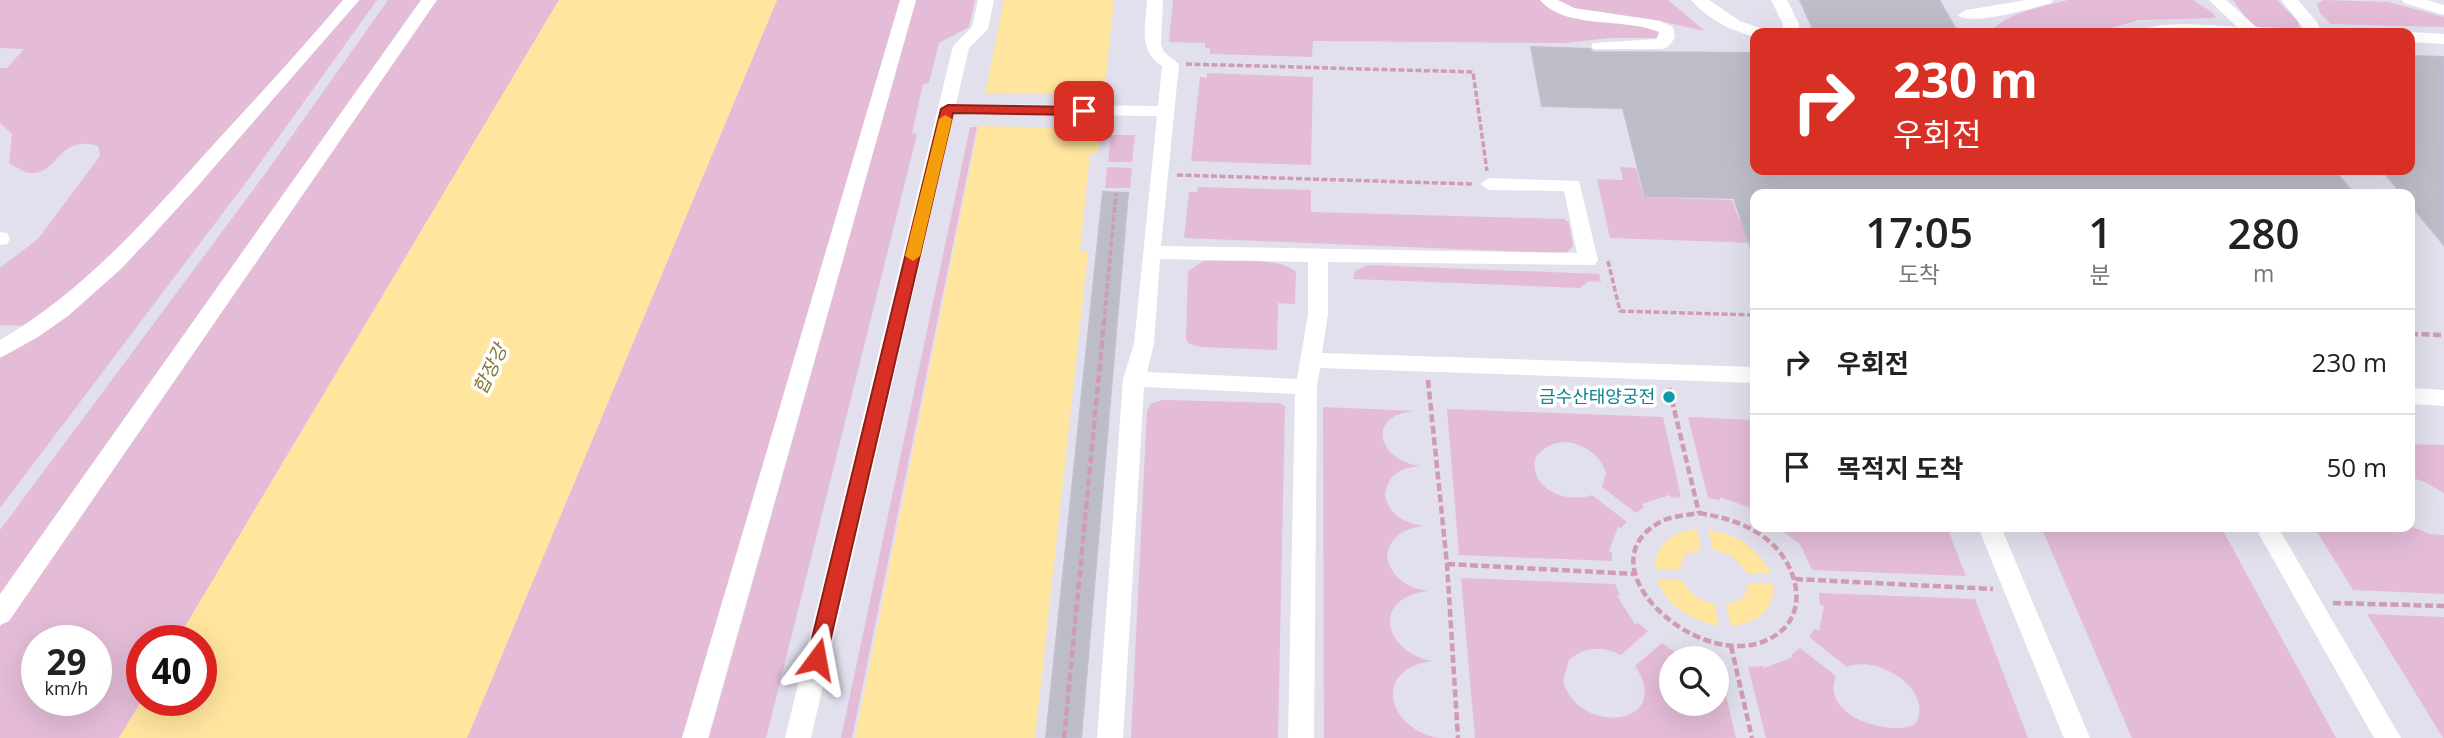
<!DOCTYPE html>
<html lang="ko">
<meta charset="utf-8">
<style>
:root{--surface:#fff;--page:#f2f2f2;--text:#222;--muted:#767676;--line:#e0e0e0}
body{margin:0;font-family:"Open Sans","Noto Sans KR",sans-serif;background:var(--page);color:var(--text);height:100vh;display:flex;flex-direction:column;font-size:26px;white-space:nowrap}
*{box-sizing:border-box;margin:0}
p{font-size:23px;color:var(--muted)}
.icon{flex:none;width:38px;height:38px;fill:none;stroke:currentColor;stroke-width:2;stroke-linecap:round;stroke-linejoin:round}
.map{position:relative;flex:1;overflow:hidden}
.panel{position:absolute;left:1750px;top:189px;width:665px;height:343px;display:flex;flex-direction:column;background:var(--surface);border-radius:14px;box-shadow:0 7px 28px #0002}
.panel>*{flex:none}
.banner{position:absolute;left:1750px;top:28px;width:665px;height:147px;border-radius:14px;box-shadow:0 7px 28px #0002;background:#d93025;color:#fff;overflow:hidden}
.fabs{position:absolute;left:1659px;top:646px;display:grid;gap:14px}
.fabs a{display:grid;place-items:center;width:70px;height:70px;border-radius:50%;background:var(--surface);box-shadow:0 7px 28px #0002;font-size:35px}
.speed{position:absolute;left:21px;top:625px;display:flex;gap:14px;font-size:35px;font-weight:700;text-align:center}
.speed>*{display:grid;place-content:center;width:91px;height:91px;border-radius:50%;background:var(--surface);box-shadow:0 7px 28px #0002;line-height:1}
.speed small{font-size:18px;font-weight:400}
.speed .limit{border:10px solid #d22;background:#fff;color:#111}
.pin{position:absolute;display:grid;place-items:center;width:60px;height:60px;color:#fff;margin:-30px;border-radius:14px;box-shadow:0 4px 10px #0006}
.me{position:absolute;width:77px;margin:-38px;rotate:13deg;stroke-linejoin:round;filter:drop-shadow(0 0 5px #0008)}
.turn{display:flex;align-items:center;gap:24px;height:147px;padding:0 28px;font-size:32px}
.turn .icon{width:91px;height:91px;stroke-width:2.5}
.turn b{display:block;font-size:49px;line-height:60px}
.eta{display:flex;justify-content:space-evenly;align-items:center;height:119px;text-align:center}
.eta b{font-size:42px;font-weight:600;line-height:49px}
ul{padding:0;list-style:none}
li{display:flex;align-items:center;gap:21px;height:105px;padding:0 28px;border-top:2px solid var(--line)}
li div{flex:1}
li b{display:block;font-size:26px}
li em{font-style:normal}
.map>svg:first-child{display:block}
.green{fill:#e4bcd8;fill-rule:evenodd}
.water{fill:#ffe59e}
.pier{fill:#e1e0ec}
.building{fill:#bcbdc7;stroke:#bfbfd1;stroke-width:2}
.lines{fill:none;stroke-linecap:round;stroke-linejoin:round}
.path-far1{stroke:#d19cb3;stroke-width:3.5;stroke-dasharray:6 2.5;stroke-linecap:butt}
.path{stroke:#d19cb3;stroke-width:4.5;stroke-dasharray:8 3.5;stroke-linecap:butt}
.minor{fill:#fff;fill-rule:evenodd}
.route{fill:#d93025;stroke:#8d1f18;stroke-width:2}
.slow{fill:#f59e0b}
.culture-dot{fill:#0f9aa8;stroke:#fff;stroke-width:2.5}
.labels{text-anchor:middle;stroke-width:7;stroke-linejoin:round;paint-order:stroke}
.culture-label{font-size:18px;fill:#0d838f;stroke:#fff;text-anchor:end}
.water-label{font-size:19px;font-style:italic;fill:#847430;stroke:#fff}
</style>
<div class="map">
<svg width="2444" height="738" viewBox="0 0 2444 738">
<rect width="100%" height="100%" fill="#e1e0ec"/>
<g class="green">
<path d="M0,0H343L317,33L132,236L69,298L26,326L0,325V268L38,239L100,156L98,146C57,134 59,176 29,173C23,172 15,166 9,163L12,134L0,123V68H7L24,49L0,48Z"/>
<polygon points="360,0 377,0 250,177 0,508 0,356 87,299 153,236"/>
<polygon points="388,0 425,0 0,603 0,530 265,174"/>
<path d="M434,0H559L177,640H142V700L119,738H0V627L251,268ZM37,640H96V700H37Z"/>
<polygon points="777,0 901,0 682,738 467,738"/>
<polygon points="916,0 975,0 969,27 939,43 929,83 923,84 912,133 917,134 766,738 709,738"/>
<path d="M1173,0H1542C1557,21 1614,16 1638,23C1645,24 1652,28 1659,31L1660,35L1655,38H1610L1564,43L1313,41L1312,57L1210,54V49L1205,48V43L1169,42Z"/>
<polygon points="1554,0 1668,0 1705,31 1650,19 1569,8"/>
<path d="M2068,0H2193L2212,12L2216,18L2139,20L2093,33H1963L1960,28L1992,30C2012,11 2042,7 2068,0Z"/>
<path d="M2233,0H2277L2297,20L2300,28L2297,31C2285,25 2275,30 2262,28C2250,26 2240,9 2233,0Z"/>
<polygon points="2323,0 2388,2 2444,17 2444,27 2331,24 2320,13 2317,4"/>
<polygon points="1207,73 1313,77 1311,165 1191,161 1200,77 1207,78"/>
<polygon points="970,127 977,127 852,738 841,738"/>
<polygon points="1111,135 1135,135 1132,162 1108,162"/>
<polygon points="1107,167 1132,168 1130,188 1105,188"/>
<polygon points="1620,167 1636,168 1644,197 1732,200 1739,220 1755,221 1755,243 1610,238 1597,179 1623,180"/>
<polygon points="1198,187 1311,190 1311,212 1564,219 1569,223 1573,246 1567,252 1559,253 1184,238 1189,192 1197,192"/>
<path d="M1203,261C1225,262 1282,256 1296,272L1295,304L1278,303L1277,350L1200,347L1188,343L1186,338L1188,271Z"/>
<polygon points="1368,265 1599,274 1601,282 1589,281 1580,288 1353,279 1355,271"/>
<polygon points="1163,400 1279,403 1285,406 1278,738 1131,738 1147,410 1152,403"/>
<path d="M1323,407L1416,411C1366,414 1376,460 1420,466C1401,468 1388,474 1385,495C1389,515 1404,523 1424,526C1404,529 1390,535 1387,557C1392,578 1407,588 1428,591C1371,597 1383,653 1433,661C1373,668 1385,727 1438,738H1324Z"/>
<path d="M1447,409L1663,417L1681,497L1672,498L1669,495L1642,504L1644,507L1636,513L1602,487L1606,473C1597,443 1553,429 1535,459C1530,490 1567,504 1592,495L1627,522L1621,528L1618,527L1609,551L1612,552V561L1459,555Z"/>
<polygon points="1688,417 1755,420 1755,513 1754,509 1720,497 1720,500 1708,498"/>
<polygon points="2410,444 2444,445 2444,493 2425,482 2410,477"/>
<polygon points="2410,526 2430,534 2444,535 2444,594 2353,590 2314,527"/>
<polygon points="1777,527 1947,527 1966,576 1812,570 1800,544"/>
<polygon points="2041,527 2221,527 2336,738 2132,738"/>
<path d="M1461,578L1615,584L1620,595L1617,596L1635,624L1638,623L1648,631L1621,655C1602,646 1585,646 1569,660L1563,681C1580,738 1675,725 1635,666L1662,643L1683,658H1671V704H1717V665L1719,666L1736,738H1475Z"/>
<path d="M1819,593L1975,599L2028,738H1766L1748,667L1762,666L1764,668L1793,657L1791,655L1800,648L1836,676C1819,719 1897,738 1916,723C1934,688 1876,654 1847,667L1809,637L1814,629L1819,631L1824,606L1820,605Z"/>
<polygon points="2367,614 2444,617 2444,738 2443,738"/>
</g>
<g class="water">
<polygon points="559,0 777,0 467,738 119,738 142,700 201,700 201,640 177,640"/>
<polygon points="1004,0 1114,0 1098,153 1090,153 1080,252 1088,252 1035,738 855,738"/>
<path d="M1697,529L1701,549L1685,555L1679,570L1655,569C1654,544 1674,531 1697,529Z"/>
<path d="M1708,530C1735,533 1760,549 1771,574L1747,573L1733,557L1713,549Z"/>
<path d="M1657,579L1681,580L1694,596L1715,605L1719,626C1692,621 1667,606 1657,579Z"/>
<path d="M1749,583L1773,584C1776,610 1756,624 1731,626L1726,605L1743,598Z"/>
</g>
<polygon class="pier" points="982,93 1108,95 1104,128 975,126"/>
<g class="building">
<polygon points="1800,0 1939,0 1958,33 1815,33"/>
<polygon points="1531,47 1590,49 1593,52 1755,53 1755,170 2334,170 2354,194 1755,194 1755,251 1752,251 1734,198 1645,196 1623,108 1542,106"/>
<polygon points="2410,56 2444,57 2444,245 2410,204 2410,194 2402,194 2382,170 2410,170"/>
<polygon points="1103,192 1128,193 1081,738 1046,738"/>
</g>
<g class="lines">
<g class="path-far1">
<polyline points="1186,64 1473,72 1487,171"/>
<polyline points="1177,175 1473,184"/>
<polyline points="1608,261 1620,311 1755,315"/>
<polyline points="1104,323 1116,193"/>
</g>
<g class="path">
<polyline points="2410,334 2444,335"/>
<polyline points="1428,380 1447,564 1458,738"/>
<polyline points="1669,388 1699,513"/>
<path d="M1699,513C1722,517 1745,523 1764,537C1802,565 1814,626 1759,643C1690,665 1581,563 1662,521C1673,516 1688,515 1699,513Z"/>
<polyline points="1447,564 1635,574"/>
<polyline points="1795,579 1993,589"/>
<polyline points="2333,603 2444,606"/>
<polyline points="1731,646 1752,738"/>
<polyline points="1064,738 1104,322"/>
</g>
<g class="minor">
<path d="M343,0H359L196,188L122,268L68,316L38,337L0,358V340C81,293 142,224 204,155C251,104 298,53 343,0Z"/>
<polygon points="421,0 437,0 9,621 0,625 0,594"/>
<polygon points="900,0 916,0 708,738 682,738"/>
<path d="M978,0H994L988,29L969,48L956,104L1158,106L1162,66C1137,50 1146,26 1147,0H1163L1161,44L1164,52L1179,64L1161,246L1577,253L1564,191L1489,190L1480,184L1489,178L1579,181L1598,260L1595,265L1328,262V314L1322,353L1755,367V383L1320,368L1317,387L1314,738H1288L1295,394L1144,387L1123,738H1097L1123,379L1134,344L1157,116L954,114L811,738H785L953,46L972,27ZM1160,259L1308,262V314L1297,379L1147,372L1154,344Z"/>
<path d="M1540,0H1558L1574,8L1660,21L1673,27L1675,38L1668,47L1662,49H1593L1591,46L1593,43L1657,39L1659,32C1624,17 1565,30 1540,0Z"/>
<path d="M1691,0H1709L1740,21L1766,30L1768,33H1755V37C1732,31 1707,19 1691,0Z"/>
<polygon points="1771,0 1787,0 1799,24 1798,33 1782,33 1783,24"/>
<path d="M2027,0H2053L2051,3C2033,8 1970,27 1958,15L1966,10Z"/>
<path d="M2209,0H2226L2256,27L2304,29L2281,0H2298L2317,22L2322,33H2139C2152,19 2216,26 2237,27Z"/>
<polygon points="2402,0 2427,0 2444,5 2444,15 2404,3"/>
<polygon points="2410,32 2444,34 2444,44 2410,42 2410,33 2405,33"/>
<polygon points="0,232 7,233 10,239 7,244 0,245"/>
<polygon points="2410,388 2444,390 2444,406 2410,404"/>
<polygon points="1978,527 2001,527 2090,738 2064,738"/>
<polygon points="2255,527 2278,527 2401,738 2374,738"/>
</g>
</g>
<polygon class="route" points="948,105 1084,107 1091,111 1084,115 953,113 826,659 823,665 817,668 810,665 807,659 941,109"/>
<polygon class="slow" points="945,115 952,119 920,256 913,261 905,256 939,119"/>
<circle class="culture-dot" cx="1669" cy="397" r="7"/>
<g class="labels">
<g class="culture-label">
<text x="1655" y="403">금수산태양궁전</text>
</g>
<g class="water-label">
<text transform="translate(490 369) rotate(-64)" y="7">합장강</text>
</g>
</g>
</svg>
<div class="fabs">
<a><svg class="icon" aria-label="search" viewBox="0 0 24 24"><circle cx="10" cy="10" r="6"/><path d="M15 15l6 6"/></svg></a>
</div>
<div class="speed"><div>29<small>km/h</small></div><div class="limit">40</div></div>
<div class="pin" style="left:1084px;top:111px;background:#d93025"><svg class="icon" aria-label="arrive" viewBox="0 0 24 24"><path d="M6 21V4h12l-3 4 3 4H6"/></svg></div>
<svg class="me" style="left:817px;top:659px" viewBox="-20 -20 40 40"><path d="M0-17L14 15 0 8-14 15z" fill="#d93025" stroke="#fff" stroke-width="4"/></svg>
<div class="banner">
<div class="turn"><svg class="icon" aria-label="right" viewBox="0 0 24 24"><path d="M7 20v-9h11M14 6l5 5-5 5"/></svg><div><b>230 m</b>우회전</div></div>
</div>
<section class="panel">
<div class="eta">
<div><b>17:05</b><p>도착</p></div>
<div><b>1</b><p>분</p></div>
<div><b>280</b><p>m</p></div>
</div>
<ul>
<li><svg class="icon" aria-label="right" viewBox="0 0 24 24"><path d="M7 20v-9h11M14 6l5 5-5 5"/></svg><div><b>우회전</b></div><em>230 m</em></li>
<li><svg class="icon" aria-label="arrive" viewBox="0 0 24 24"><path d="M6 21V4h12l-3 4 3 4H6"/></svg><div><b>목적지 도착</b></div><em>50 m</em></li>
</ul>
</section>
</div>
